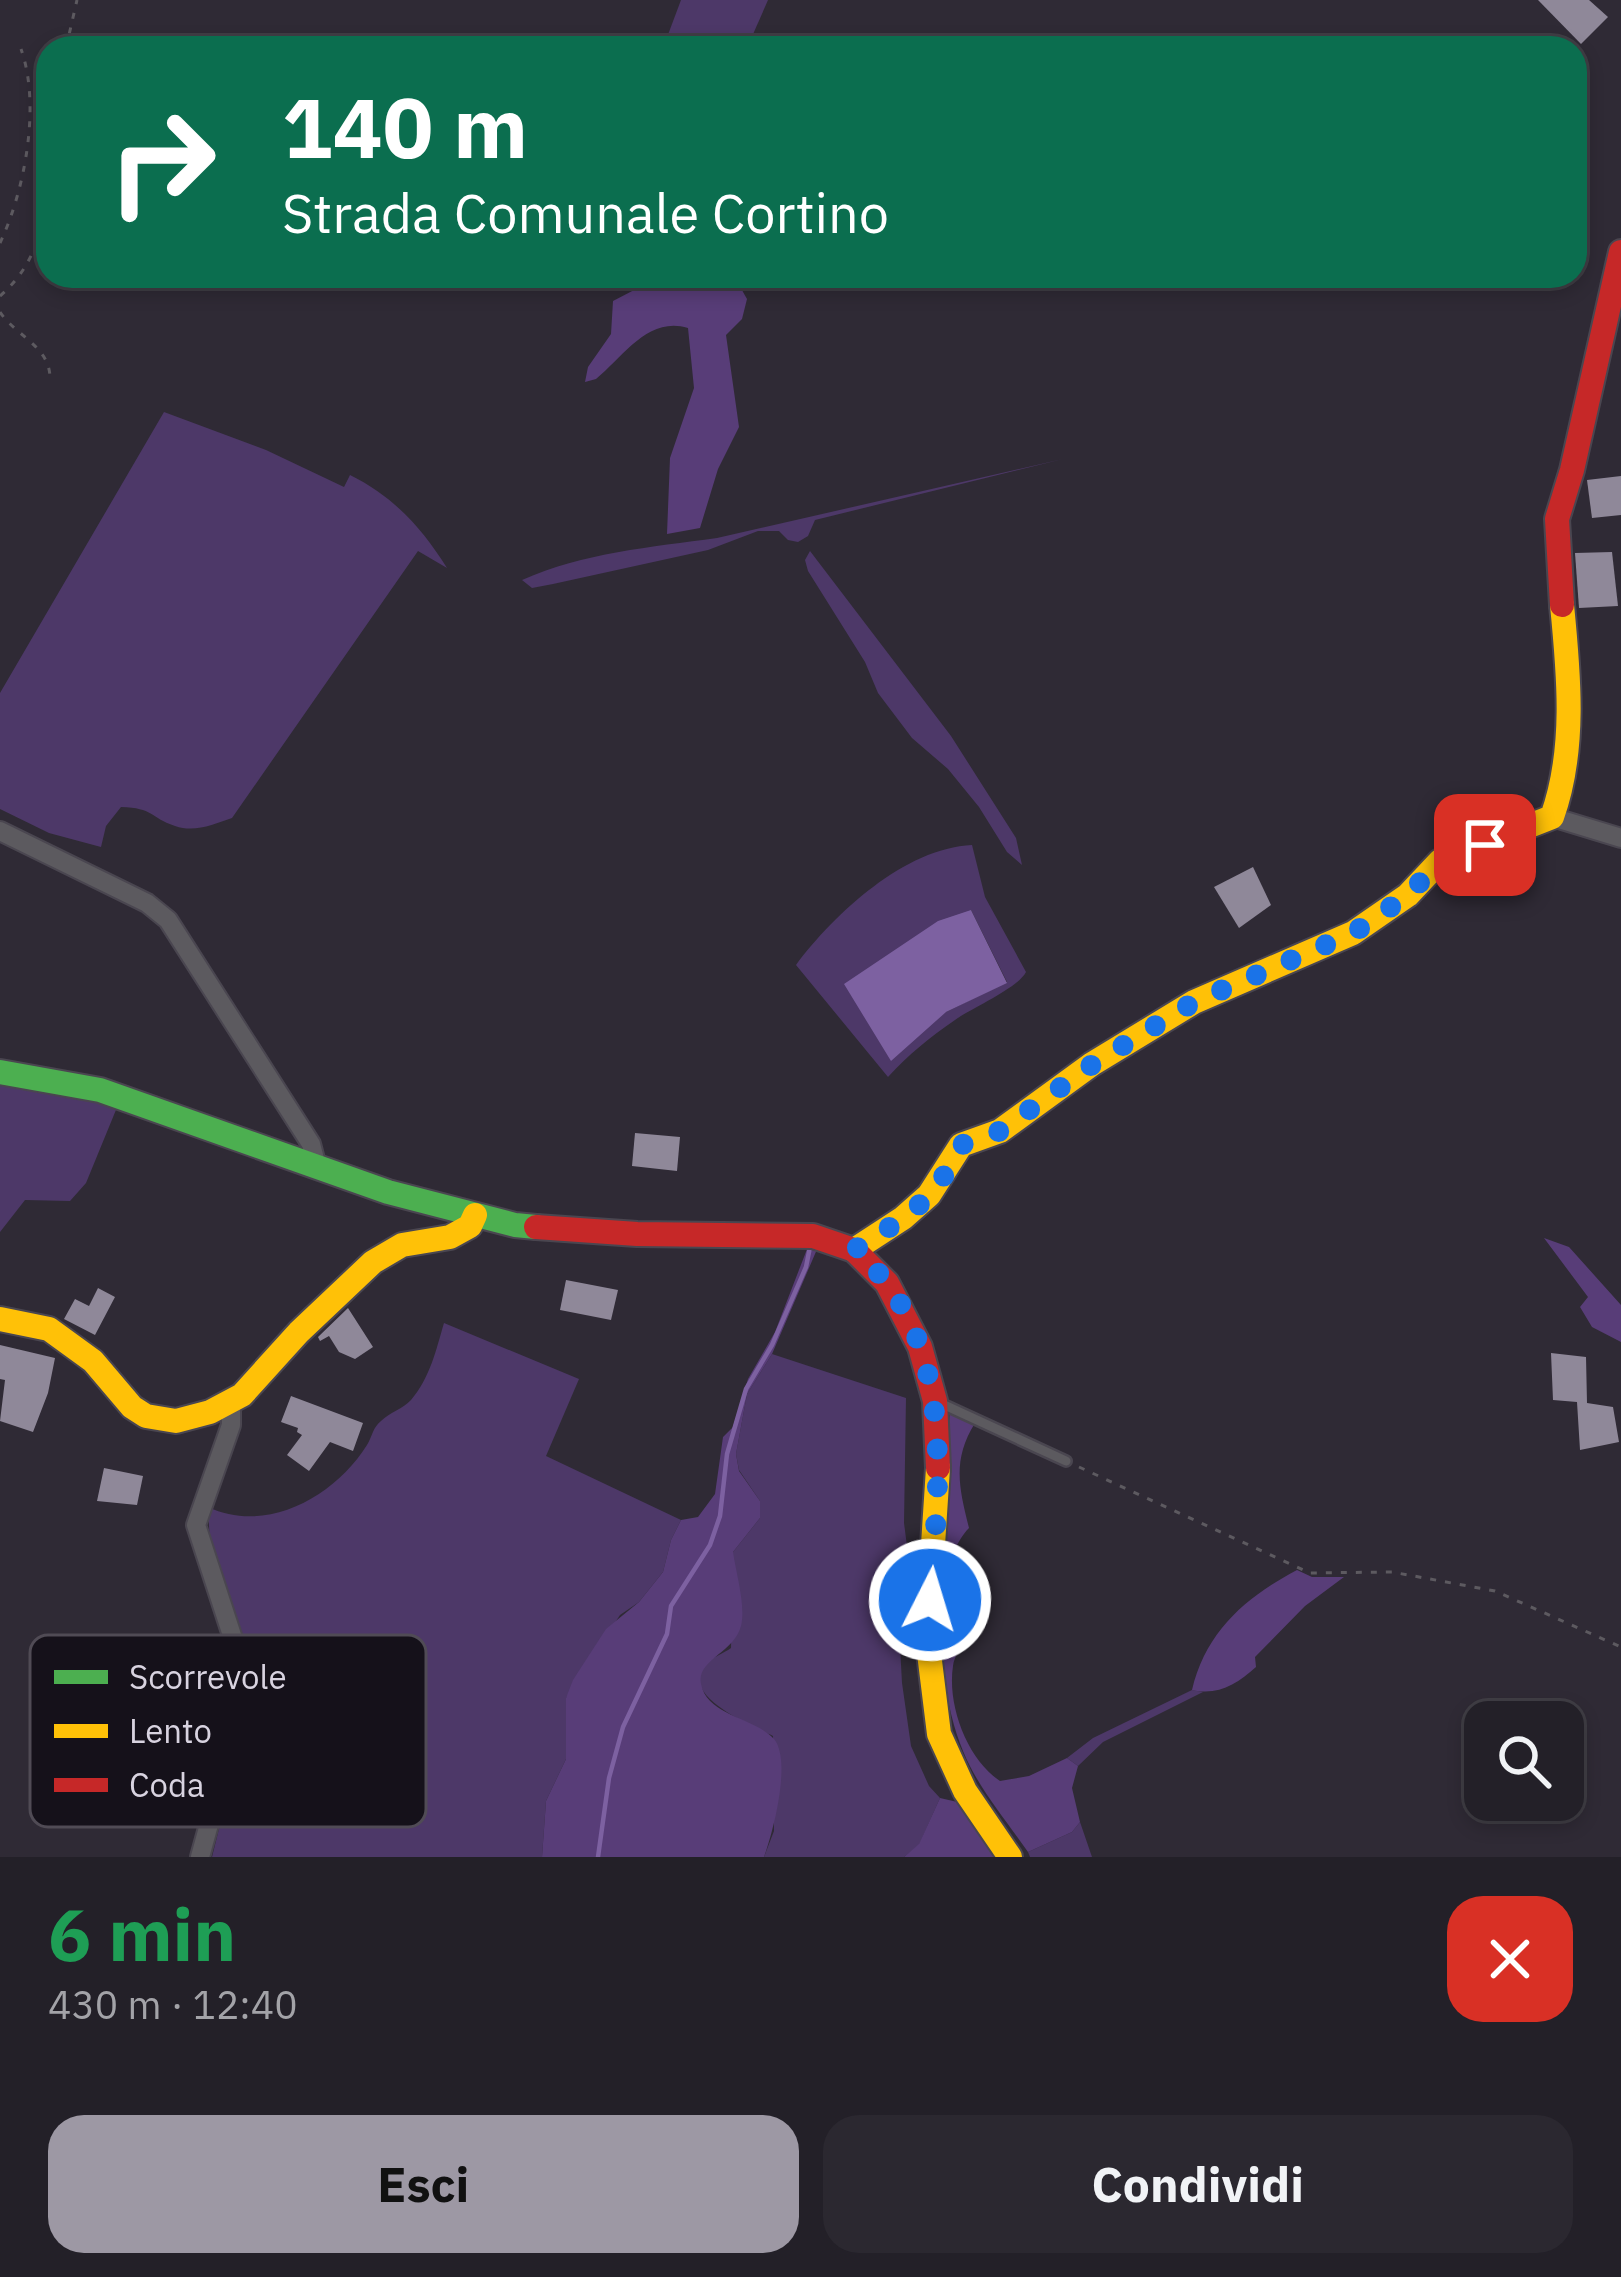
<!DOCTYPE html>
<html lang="it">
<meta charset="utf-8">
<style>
:root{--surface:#232028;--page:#2b2830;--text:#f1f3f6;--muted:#a3a3a8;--line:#403e45;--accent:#9d98a4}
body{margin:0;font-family:"IBM Plex Sans",sans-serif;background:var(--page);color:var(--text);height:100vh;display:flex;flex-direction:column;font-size:45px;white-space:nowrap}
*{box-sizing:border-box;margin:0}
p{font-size:39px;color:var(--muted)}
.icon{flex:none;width:66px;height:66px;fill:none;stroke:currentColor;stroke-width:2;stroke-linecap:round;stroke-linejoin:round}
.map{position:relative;height:1857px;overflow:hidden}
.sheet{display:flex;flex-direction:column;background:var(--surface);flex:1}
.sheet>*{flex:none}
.top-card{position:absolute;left:36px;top:36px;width:1551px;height:252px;border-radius:36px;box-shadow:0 6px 18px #0003,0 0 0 3px var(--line);background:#0b6e4f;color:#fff;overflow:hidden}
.buttons{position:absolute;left:1464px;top:1701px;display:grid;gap:24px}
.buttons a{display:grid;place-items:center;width:120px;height:120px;border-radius:24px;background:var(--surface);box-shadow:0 6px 18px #0003,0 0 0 3px var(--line);font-size:60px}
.pin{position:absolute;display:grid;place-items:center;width:102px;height:102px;color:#fff;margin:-51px;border-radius:24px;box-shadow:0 6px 18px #0006}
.me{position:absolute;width:132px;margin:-66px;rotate:5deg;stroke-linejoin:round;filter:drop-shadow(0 0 9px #0008)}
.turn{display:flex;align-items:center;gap:42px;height:252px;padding:0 48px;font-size:54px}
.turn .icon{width:156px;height:156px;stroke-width:2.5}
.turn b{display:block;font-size:84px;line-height:102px}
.round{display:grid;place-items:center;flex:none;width:126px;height:126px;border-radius:36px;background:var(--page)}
.overview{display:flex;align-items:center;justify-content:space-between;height:204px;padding:0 48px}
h1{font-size:72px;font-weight:800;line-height:90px;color:#1e9e55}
.action{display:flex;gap:24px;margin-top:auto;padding:24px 48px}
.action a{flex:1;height:138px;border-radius:36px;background:var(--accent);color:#111;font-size:48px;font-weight:800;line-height:138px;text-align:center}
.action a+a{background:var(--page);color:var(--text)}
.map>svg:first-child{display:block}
.green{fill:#4d3868;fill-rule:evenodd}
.forest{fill:#583d78}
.water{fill:#7d61a1}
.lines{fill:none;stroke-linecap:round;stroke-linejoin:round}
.stream{stroke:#7d61a1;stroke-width:4.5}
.building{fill:#8f8899}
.lane-casing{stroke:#4a4650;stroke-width:14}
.street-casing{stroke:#4a4650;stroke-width:22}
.fast-casing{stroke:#4a4650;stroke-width:28}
.slow-casing{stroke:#4a4650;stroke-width:28}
.jam-casing{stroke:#4a4650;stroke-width:28}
.path{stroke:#5d5a60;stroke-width:3;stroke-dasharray:6 9;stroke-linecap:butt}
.lane{stroke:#5c5a5f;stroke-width:9}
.street{stroke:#5c5a5f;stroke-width:18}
.fast{stroke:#4caf50;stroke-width:24}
.slow{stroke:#ffc107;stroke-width:24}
.jam{stroke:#c62828;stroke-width:24}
.route{stroke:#1a73e8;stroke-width:21;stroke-dasharray:0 37.8}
.key{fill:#15111a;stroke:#504b55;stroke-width:3}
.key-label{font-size:33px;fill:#d8d3e0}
</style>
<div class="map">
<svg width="1621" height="1857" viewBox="0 0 1621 1857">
<rect width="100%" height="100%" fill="#2f2a35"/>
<g class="green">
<polygon points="681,0 768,0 747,48 663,48"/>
<path d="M164,412L266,450L344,487L350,475C393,496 422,528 447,568L418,551L232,818C214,824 195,833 175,826C149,817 154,808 121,807L106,826L101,847L49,833L0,809V693Z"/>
<path d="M1063,459L815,520L808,536L798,542L788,540L779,531H758L708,550L553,584L532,588L522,580C583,553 651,547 717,538Z"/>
<polygon points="810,551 951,736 1016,838 1022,865 1007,852 979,807 948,769 912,738 878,693 865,662 808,571 805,560"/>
<path d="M972,845L985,897L1026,972C1018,988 972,1008 955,1020C930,1037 908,1055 888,1077L796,965C835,913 905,848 972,845ZM971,910L1007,982L946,1012Z"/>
<polygon points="0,1076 118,1105 86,1183 70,1201 25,1200 0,1232"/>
<path d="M444,1323L579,1379L546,1456L681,1520L671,1540L663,1572L639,1602L620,1615L566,1698V1759L546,1801L542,1857H212L252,1696L239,1626L210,1544L208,1507C267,1535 335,1496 367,1445C372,1437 373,1427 381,1421C390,1412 403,1409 411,1400C430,1378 436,1350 444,1323Z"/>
<path d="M772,1354L906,1398L904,1523L910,1569L898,1608L902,1683L911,1746L929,1786L940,1798L919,1845L904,1857H764L774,1831L773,1736C753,1726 678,1696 705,1665C711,1658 724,1653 731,1648L733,1552L760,1518V1501L739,1470L736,1454L747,1394Z"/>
<polygon points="1192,1690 1203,1692 1103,1742 1078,1766 1067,1758 1093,1738"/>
<polygon points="1080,1822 1092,1857 1030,1857 1028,1852 1072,1832"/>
</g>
<g class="forest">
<path d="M661,276H734L747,299L742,319L726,335L739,427L718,469L700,528L667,534L670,458L694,388L688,328C648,316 624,356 596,379L585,382L588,367L611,334L613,301Z"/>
<polygon points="1544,1238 1569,1247 1621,1305 1621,1342 1592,1327 1580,1307 1588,1297"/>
<path d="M809,1244L818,1247L772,1354L747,1394L736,1454L739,1471L760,1501V1518L733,1552C736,1573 746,1606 741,1626C734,1653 696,1660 701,1684C707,1716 756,1718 774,1739C792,1760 773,1833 764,1857H542L546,1801L566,1759V1698L573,1680L606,1629L639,1602L663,1572L671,1540L681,1520L698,1517L715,1494L723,1437L733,1427L748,1379L775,1332Z"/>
<path d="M950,1412L975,1423C952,1460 959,1488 969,1528C950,1547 940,1589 953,1614C957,1623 964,1629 962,1640C961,1650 954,1656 953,1666C947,1705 967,1759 1000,1781L1029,1776L1067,1758L1078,1766L1072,1788L1080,1822L1072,1832L1028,1852C1006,1820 978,1788 963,1751C925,1658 940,1513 950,1412Z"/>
<path d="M1297,1570L1312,1577H1344L1305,1606L1255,1657L1256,1667C1237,1684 1218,1696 1192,1690C1206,1631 1246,1597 1297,1570Z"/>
<polygon points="940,1798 966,1804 1002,1857 904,1857 919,1844"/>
</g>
<polygon class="water" points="971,910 1007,983 946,1012 891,1061 844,984 938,921"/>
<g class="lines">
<polyline class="stream" points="598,1857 609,1778 623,1727 667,1634 671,1606 710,1545 720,1516 727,1454 746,1389 772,1345 806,1267 810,1247"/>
</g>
<g class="building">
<polygon points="1538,0 1589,0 1608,17 1581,44"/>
<polygon points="1621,476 1621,515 1592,518 1587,480"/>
<polygon points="1612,552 1618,606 1579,608 1575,553"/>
<polygon points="1253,867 1271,905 1239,928 1214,887"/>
<polygon points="635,1133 680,1137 677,1171 632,1166"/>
<polygon points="566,1280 618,1290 611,1320 560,1310"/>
<polygon points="98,1288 115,1297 95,1335 64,1319 75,1299 89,1306"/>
<polygon points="348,1308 373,1347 355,1359 339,1352 329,1336 320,1341 318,1337"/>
<polygon points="0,1345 55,1358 48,1393 33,1432 0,1421 5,1380 0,1379"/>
<polygon points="1551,1353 1586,1357 1587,1403 1613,1407 1619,1442 1580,1450 1577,1402 1553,1400"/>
<polygon points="291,1396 363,1423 353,1451 330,1442 309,1471 287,1455 302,1435 297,1432 298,1428 281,1422"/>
<polygon points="104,1468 143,1476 137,1505 97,1501"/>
</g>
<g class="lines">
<g class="lane-casing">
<polyline id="lane" points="940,1403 1066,1461"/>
</g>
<g class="street-casing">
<g id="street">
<polyline points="1552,817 1621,838"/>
<polyline points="0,831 147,903 168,920 311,1144 317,1167"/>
<polyline points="200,1857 244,1697 240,1660 196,1525 231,1425 231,1402"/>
</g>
</g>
<g class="fast-casing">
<polyline id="fast" points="0,1072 100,1090 388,1192 515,1225 536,1227"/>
</g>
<g class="slow-casing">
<g id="slow">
<path d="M854,1250L903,1218L929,1195L961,1145L1000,1131L1092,1064L1194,1002L1353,933L1408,895L1440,861L1552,817C1576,750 1569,675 1562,605"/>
<polyline points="0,1319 49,1329 93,1361 132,1407 146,1416 176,1421 210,1412 242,1395 299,1332 373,1262 402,1245 450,1237 470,1226 475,1215"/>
<polyline points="938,1468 927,1637 939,1734 965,1791 1010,1857"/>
</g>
</g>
<g class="jam-casing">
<g id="jam">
<polyline points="1562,605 1557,519 1572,470 1621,252"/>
<polyline points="536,1227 637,1234 813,1236 854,1250 887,1283 920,1347 935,1401 938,1468"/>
</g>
</g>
<g class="path">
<polyline points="66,48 77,0"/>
<path d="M0,243C25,190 41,105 21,49"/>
<path d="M0,296C28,272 37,245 48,210"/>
<path d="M0,312C16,336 49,346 50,377"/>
<polyline points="1079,1467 1310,1573 1392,1572 1495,1591 1621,1647"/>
</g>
<use href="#lane" class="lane"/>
<use href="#street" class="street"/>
<use href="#fast" class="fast"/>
<use href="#slow" class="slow"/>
<use href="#jam" class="jam"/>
</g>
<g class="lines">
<path class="route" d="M930,1600C938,1494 954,1375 887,1283C878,1271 864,1260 854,1250C907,1216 933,1204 961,1145L1000,1131L1093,1064L1194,1002L1353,933L1408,895L1440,861L1485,845"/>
</g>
<rect x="30" y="1635" width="396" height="192" rx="18" class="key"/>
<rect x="54" y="1670" width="54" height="14" fill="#4caf50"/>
<rect x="54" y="1724" width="54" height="14" fill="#ffc107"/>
<rect x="54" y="1778" width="54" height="14" fill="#c62828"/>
<g class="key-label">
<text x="129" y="1689">Scorrevole</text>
<text x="129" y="1743">Lento</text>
<text x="129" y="1797">Coda</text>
</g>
</svg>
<div class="buttons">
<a><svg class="icon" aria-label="search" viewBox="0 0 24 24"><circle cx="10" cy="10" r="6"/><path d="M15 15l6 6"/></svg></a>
</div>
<div class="pin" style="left:1485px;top:845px;background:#d93025"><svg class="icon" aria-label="arrive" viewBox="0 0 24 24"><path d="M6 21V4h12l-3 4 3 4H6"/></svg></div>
<svg class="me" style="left:930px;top:1600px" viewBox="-20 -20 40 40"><circle r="17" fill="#1a73e8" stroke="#fff" stroke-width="3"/><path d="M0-11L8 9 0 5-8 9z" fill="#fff"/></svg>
<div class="top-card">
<div class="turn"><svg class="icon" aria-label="right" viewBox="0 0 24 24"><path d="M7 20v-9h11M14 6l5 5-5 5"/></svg><div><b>140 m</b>Strada Comunale Cortino</div></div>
</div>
</div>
<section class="sheet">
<div class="overview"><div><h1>6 min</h1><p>430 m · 12:40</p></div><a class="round" style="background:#d93025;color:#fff"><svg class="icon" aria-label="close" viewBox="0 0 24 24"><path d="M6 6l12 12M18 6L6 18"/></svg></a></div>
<div class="action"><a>Esci</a><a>Condividi</a></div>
</section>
